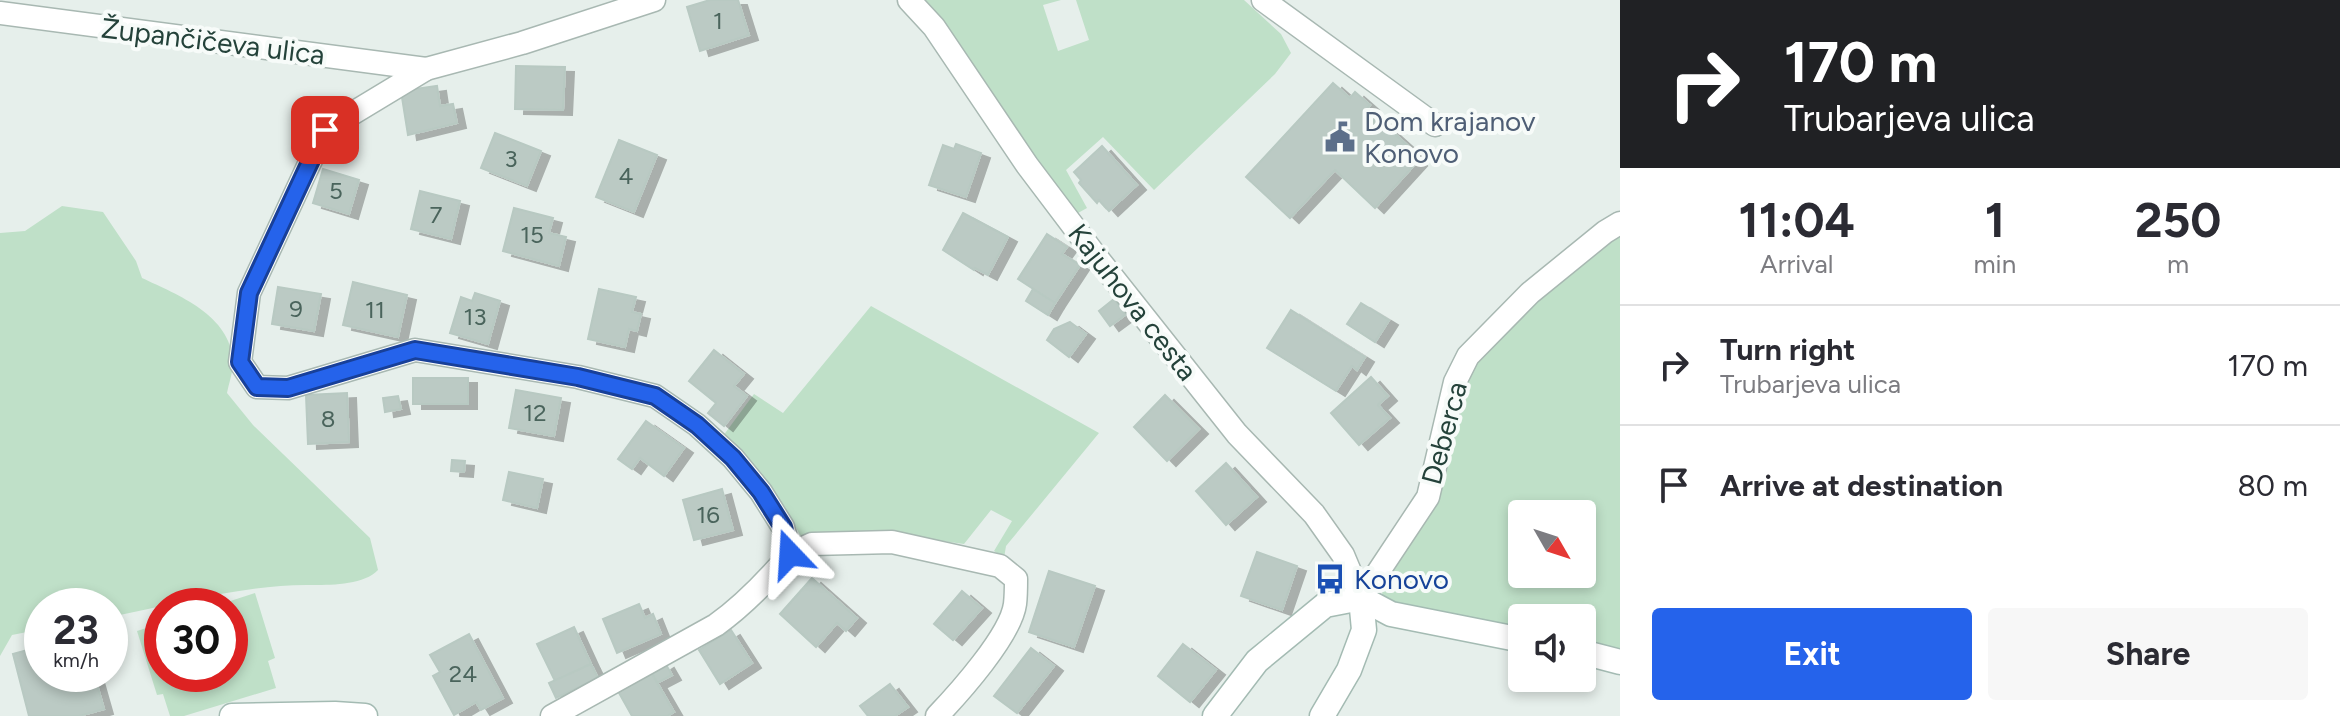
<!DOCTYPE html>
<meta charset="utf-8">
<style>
:root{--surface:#fff;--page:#f7f7f7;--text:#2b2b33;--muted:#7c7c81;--line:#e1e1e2;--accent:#2563eb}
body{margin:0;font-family:Figtree,sans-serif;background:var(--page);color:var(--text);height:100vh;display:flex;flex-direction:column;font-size:30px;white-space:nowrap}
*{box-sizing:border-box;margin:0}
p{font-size:26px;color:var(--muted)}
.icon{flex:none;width:44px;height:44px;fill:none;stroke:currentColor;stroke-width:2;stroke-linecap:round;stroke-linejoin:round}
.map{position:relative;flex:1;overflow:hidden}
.side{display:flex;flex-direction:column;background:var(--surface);width:720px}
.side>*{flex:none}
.top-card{background:#202124;color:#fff;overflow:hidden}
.needle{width:52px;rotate:129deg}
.controls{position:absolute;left:1508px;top:500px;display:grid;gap:16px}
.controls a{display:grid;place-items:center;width:88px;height:88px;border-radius:8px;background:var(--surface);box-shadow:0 4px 12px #0003;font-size:40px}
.speed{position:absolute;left:24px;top:588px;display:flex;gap:16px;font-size:40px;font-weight:700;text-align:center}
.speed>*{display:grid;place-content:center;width:104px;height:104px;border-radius:50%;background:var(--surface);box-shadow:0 4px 12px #0003;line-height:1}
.speed small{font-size:20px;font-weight:400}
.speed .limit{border:12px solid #d22;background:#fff;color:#111}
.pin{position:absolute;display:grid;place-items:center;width:68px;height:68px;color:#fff;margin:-34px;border-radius:16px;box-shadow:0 4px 12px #0006}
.me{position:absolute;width:88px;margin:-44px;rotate:340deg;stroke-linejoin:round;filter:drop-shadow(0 0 6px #0008)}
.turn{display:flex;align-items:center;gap:28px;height:168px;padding:0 32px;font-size:36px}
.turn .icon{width:104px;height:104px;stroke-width:2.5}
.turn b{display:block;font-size:56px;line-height:68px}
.eta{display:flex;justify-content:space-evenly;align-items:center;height:136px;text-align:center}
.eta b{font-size:48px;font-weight:700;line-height:56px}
.primary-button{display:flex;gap:16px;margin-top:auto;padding:16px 32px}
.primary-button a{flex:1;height:92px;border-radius:8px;background:var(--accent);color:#fff;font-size:32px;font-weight:700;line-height:92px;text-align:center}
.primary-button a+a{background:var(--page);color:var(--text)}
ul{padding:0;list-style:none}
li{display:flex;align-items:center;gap:24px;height:120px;padding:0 32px;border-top:2px solid var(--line)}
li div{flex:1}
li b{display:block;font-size:30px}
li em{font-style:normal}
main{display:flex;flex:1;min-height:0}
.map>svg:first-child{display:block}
.green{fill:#bfe0c8;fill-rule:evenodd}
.building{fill:#bbcac4;stroke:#b8c9c2;stroke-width:2;filter:url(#shadow)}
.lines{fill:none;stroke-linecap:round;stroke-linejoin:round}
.street-casing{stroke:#a8b8b2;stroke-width:25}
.secondary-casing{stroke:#a4bbb3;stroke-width:27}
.street{stroke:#fff;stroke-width:22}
.secondary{stroke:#fff;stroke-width:24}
.route-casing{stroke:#184099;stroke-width:20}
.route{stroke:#2563eb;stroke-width:14}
.labels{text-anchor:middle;stroke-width:8;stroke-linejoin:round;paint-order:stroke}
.number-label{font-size:24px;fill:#4a645c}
.street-label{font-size:28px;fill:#24423a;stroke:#f7fbf9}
.service-label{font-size:28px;fill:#4e5e75;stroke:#f7fbf9;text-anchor:start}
.transit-label{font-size:28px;fill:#164399;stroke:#f7fbf9;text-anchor:start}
</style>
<main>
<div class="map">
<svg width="1620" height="716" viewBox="0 0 1620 716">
<defs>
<filter id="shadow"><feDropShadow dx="9" dy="5" stdDeviation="0" flood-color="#0004"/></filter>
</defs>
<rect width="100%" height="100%" fill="#e6efeb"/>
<g class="green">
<polygon points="924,0 1061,0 1043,5 1058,51 1089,40 1076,0 1244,0 1281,34 1291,53 1275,74 1154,190 1103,137 1066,170 1087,208 1078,213 1043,172 949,31"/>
<path d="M62,206L103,212L136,261L142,278C178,295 231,315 233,362C233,372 229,383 227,393L253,425L370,538L378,570C363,586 327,585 306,585C245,585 170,605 110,617V606H42V629L12,635L0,656V233L25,231Z"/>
<path d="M1620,227V651L1582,641V618H1522V629L1393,604L1383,596L1380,586L1454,420L1471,364L1495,334ZM1522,514H1582V574H1522Z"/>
<polygon points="871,306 1099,433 1006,546 1004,558 994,551 1012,521 991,510 964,544 892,534 800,535 785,507 723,436 754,394 783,413"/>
<polygon points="255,593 275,658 268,661 276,688 184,716 170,716 163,694 157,695 137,631 162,623 162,674 230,674 230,606 215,606"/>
</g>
<g class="building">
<polygon points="710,0 738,0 749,35 700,51 687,7"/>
<polygon points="516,66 565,67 563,110 515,109"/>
<polygon points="1333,83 1350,98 1355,92 1370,105 1364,112 1374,121 1377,118 1416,153 1413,156 1418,161 1375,208 1335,170 1290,218 1246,177"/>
<polygon points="437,86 440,106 453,104 457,123 408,135 401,91"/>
<polygon points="495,133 541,151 527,186 481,168"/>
<polygon points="619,140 657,155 634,212 596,197"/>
<polygon points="956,144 981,153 966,197 929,185 943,145 954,149"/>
<polygon points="1102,146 1137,185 1109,211 1099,200 1097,203 1079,183 1081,180 1074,172"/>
<polygon points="323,169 359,180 349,214 313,203"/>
<polygon points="420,191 460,201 451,239 411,229"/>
<polygon points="514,208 553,218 549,233 566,237 559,266 503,251"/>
<polygon points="963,213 1008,237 988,275 975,268 974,270 943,250"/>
<polygon points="1047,234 1067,247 1062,254 1080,265 1055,303 1018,279"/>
<polygon points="353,282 407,295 398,337 343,325"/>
<polygon points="278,287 321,294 314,331 272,324"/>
<polygon points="599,289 636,297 632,312 641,314 637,331 629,329 625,347 588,339"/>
<polygon points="1033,289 1055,303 1048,315 1026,301"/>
<polygon points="475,293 500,301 488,344 450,333 461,297 472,301"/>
<polygon points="1114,299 1125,315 1110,326 1099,311"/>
<polygon points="1361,303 1389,320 1375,342 1347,324"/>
<polygon points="1291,310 1365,357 1357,370 1352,366 1336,391 1267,348"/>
<polygon points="1070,322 1086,334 1069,357 1047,340 1054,329"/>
<polygon points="714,350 744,374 734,386 747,396 724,426 708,413 716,403 689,381"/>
<polygon points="1371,377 1388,396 1378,405 1390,418 1359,445 1331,413"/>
<rect x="413" y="378" width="55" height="26"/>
<polygon points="516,390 561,398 554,436 509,428"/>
<polygon points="347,393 349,442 308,444 306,395"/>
<polygon points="1165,395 1199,429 1167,461 1134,427"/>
<polygon points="398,396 401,409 385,412 383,398"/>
<polygon points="646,421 684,448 664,476 640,458 632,469 618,459"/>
<polygon points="452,460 465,461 464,472 451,471"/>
<polygon points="1226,463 1257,497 1226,525 1196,491"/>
<polygon points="509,472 543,479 537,508 503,500"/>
<polygon points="722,489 733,530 694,540 683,500"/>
<polygon points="1257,552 1297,566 1282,610 1241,596"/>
<polygon points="1049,571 1095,586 1074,647 1029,632"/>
<polygon points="812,578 857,618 846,631 837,623 816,647 780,614"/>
<polygon points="962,591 982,608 953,640 934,624"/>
<polygon points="639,604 645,618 653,614 661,634 617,653 603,619"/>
<polygon points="574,627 591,664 555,681 537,644"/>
<polygon points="731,630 752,663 720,684 699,650"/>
<polygon points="469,634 503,698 481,710 476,702 454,715 433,676 440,672 430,655"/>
<polygon points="1183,644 1216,670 1190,702 1158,676"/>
<polygon points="42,646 42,674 94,674 104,709 79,716 29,716 13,654"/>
<polygon points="1031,648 1054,666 1017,713 994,696"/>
<polygon points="665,663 672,675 657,683 651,672"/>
<polygon points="591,664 598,678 556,698 549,683"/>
<polygon points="651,672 674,712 667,716 632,716 618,691"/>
<polygon points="890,684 908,707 895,716 868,716 860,706"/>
</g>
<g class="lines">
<g class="street-casing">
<g id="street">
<polyline points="909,0 934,27 1027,165 1095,255 1237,434 1314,514 1343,555 1361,598"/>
<polyline points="1263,0 1435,125"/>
<polyline points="0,13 426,69"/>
<path d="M790,554L812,544L892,542L1000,566L1016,579C1016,587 1016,596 1015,604C1011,635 959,693 937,716"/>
<polyline points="1361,598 1428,497 1455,382 1468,356 1530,293 1605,232 1620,223"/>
<path d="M552,716L716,625C744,605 767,581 790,554L783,527L761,492L733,458L697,425L655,396L578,377L415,350L288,388L257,387L240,362L249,293L325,130L426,69L522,43L654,0"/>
</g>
</g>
<g class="secondary-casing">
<g id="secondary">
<polyline points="1582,652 1620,662"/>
<polyline points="232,716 335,714 365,716"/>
<polyline points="1215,716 1257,661 1325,605 1361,598 1391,614 1522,640"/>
<polyline points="1322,716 1349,670 1364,630 1361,598"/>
</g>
</g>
<use href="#street" class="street"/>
<use href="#secondary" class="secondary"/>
</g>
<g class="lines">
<g class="route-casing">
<polyline id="route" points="325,130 249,293 240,362 257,387 288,388 415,350 578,377 655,396 697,425 733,458 761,492 783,527 790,554"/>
</g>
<use href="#route" class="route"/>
</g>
<defs>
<g id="civic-bare" transform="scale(2.4)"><path d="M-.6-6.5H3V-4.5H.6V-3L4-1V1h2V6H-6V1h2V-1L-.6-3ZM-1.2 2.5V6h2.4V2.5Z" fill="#5c6f8a" stroke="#f7fbf9" stroke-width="2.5" paint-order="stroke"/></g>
<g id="bus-bare" transform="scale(2.4)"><path d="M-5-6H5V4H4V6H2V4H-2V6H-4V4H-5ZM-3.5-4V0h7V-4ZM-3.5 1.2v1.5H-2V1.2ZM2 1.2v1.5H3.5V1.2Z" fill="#1a4fb4" stroke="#f7fbf9" stroke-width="2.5" paint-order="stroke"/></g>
</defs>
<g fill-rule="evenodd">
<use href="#civic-bare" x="1340" y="137"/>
<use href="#bus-bare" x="1330" y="579"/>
</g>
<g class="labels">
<g class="number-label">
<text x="718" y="29">1</text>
<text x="511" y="167">3</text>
<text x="626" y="184">4</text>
<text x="336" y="199">5</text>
<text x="436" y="223">7</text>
<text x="532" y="243">15</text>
<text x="296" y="317">9</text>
<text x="375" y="318">11</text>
<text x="475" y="325">13</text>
<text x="535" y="421">12</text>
<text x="328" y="427">8</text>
<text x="708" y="523">16</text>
<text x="463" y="682">24</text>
</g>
<g class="street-label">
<text transform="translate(213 41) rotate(7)" y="10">Župančičeva ulica</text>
<text transform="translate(1133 302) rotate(52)" y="10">Kajuhova cesta</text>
<text transform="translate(1444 433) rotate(-75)" y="10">Deberca</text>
</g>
<g class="service-label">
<text x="1364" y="131">Dom krajanov<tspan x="1364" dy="32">Konovo</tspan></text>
</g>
<g class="transit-label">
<text x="1354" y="589">Konovo</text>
</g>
</g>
</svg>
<div class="controls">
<a><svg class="needle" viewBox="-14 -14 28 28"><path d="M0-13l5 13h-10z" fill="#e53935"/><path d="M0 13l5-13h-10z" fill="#7c7c81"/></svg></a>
<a><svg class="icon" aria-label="sound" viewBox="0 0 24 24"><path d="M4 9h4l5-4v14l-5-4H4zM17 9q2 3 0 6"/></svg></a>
</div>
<div class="speed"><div>23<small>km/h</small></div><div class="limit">30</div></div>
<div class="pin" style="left:325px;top:130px;background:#d93025"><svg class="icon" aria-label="arrive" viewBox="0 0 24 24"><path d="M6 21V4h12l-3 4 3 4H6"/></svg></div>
<svg class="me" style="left:790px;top:554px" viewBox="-20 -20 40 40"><path d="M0-17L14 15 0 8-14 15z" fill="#2563eb" stroke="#fff" stroke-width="4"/></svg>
</div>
<section class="side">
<div class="top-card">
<div class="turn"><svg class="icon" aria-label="right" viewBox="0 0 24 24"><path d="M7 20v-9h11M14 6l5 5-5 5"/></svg><div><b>170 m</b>Trubarjeva ulica</div></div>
</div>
<div class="eta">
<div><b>11:04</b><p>Arrival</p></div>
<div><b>1</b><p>min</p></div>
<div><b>250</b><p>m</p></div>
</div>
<ul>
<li><svg class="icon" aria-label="right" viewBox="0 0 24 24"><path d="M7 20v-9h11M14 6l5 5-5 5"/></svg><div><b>Turn right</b><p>Trubarjeva ulica</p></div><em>170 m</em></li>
<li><svg class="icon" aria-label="arrive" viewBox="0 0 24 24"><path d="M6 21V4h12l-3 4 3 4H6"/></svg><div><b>Arrive at destination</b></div><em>80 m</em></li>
</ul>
<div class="primary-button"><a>Exit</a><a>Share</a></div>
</section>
</main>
